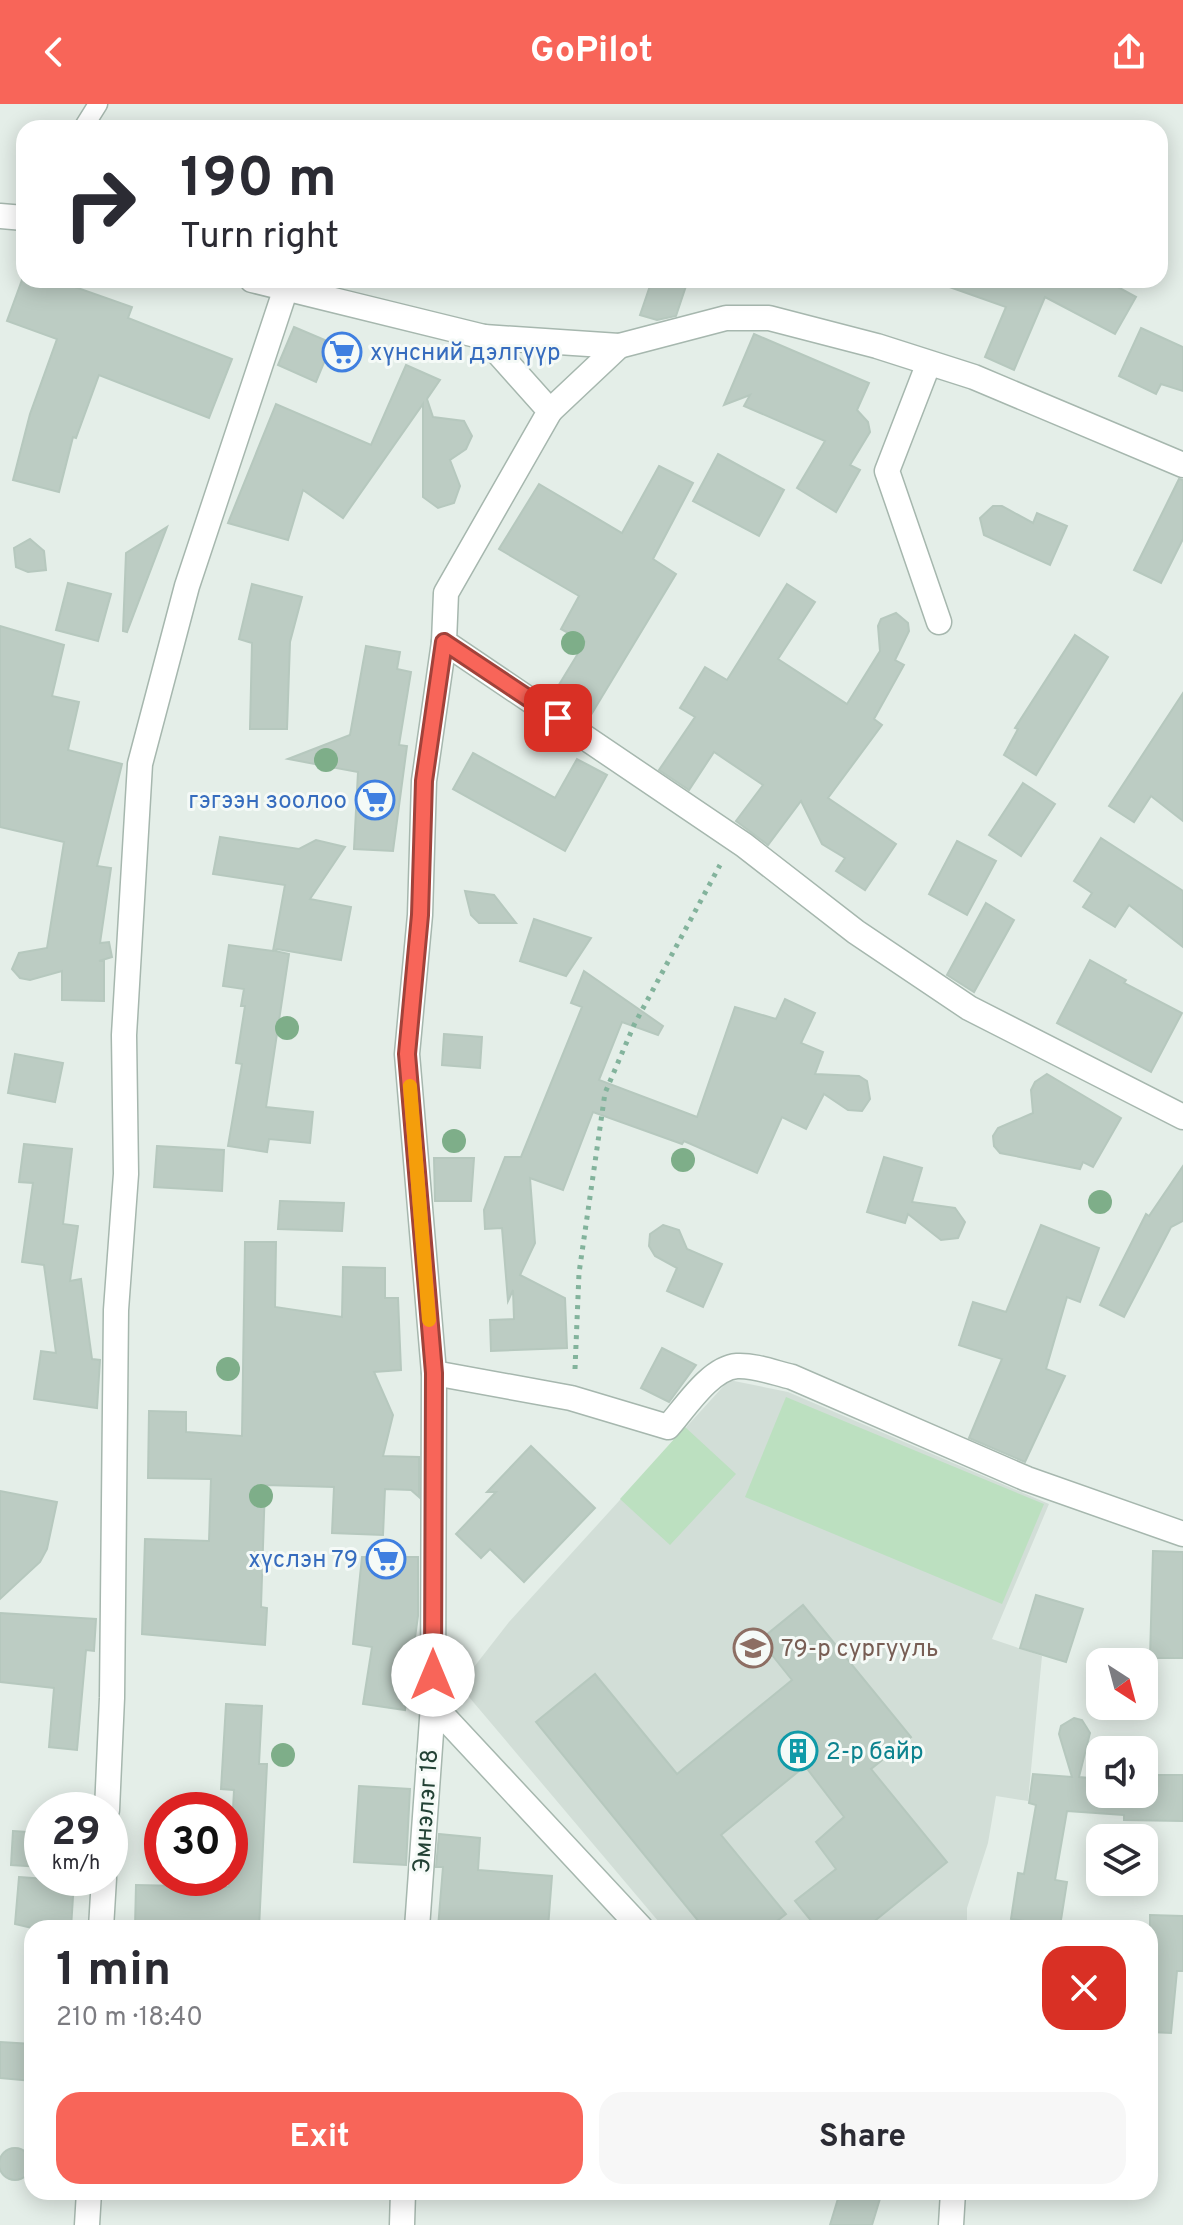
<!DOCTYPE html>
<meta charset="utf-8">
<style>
:root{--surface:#fff;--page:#f7f7f7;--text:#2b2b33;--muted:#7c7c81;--accent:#f86559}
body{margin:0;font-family:Overpass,sans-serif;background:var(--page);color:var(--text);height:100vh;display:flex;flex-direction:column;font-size:30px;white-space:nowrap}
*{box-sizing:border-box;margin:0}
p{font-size:26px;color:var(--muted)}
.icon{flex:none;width:44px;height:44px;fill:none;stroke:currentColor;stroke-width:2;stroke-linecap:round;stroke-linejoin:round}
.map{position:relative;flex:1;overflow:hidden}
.sheet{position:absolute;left:24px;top:1816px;width:1134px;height:280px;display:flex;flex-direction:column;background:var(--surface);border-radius:24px;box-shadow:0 4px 20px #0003}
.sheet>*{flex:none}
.guide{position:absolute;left:16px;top:16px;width:1152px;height:168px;border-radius:24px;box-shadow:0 4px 20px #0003;background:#fff;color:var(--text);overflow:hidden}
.needle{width:52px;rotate:144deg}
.fabs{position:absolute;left:1086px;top:1544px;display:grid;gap:16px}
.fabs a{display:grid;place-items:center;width:72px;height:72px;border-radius:16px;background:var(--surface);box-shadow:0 4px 20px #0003;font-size:40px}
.speed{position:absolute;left:24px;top:1688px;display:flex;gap:16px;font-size:40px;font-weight:700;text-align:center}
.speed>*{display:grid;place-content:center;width:104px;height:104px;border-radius:50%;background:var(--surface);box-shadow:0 4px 20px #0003;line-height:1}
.speed small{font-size:20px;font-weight:400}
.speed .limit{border:12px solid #d22;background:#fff;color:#111}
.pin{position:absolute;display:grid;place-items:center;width:68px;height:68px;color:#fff;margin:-34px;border-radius:16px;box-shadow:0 4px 12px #0006}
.me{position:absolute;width:88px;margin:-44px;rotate:0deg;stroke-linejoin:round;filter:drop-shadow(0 0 6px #0008)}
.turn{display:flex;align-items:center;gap:28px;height:168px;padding:0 32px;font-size:36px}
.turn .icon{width:104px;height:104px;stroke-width:2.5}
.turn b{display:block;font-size:56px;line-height:68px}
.round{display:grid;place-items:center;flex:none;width:84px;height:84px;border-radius:24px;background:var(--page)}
.summary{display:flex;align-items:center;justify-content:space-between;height:136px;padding:0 32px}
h1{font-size:48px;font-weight:700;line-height:60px}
.cta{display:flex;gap:16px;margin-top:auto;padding:16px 32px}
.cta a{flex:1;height:92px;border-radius:24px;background:var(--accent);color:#fff;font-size:32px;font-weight:700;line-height:92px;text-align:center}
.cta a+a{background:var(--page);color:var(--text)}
header{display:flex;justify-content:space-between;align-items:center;height:104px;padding:0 32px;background:var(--accent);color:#fff;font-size:36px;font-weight:700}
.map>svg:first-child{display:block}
.built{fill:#d2ded7}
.green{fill:#bce0c0}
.building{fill:#bcccc3;stroke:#b6c8be;stroke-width:2}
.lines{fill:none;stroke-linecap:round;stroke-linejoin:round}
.service-casing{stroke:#a6b7ae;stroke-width:21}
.minor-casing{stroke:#a6b7ae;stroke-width:27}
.path{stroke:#83b39c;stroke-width:5;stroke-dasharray:4 6;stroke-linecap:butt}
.service{stroke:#fff;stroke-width:18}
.minor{stroke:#fff;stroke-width:24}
.tree{fill:#7eae89}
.route-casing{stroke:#a1423a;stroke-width:20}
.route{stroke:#f86559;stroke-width:14}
.slow{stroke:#f59e0b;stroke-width:14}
.labels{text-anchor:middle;stroke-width:6;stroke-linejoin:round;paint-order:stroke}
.shop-label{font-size:24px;fill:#366cbe;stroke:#f5faf7;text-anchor:end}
.education-label{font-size:24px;fill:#785e54;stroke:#f5faf7;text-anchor:start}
.culture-label{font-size:24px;fill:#0d838f;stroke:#f5faf7;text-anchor:start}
.street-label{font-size:24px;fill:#224134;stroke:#f5faf7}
</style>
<header><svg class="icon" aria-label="back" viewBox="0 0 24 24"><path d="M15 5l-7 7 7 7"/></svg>GoPilot<svg class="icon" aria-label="share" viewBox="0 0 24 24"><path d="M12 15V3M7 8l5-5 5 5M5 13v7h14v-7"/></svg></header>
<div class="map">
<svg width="1183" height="2121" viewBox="0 0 1183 2121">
<rect width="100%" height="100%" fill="#e4eee8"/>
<polygon class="built" points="729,1276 788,1288 1049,1400 992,1535 1042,1552 1028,1697 996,1692 988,1739 967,1804 967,1824 664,1824 469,1593 467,1572 509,1518"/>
<g class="green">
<polygon points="786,1293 1044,1400 1002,1500 745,1393"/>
<polygon points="685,1323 736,1370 670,1441 620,1395"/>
</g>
<g class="building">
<polygon points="22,176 55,176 132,203 128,214 232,255 209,314 99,271 76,334 73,333 59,388 13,376 30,310 57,235 7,217"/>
<polygon points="652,176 688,176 676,212 657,216 640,211"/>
<polygon points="941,176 1105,176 1136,193 1115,230 1045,193 1014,266 985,253 1006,203 941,180"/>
<polygon points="294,223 332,239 316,278 278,261"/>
<polygon points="1141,224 1183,243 1183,287 1161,280 1156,290 1119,272"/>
<polygon points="754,230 869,279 857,306 868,318 870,328 850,361 860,366 836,408 797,384 825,337 744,302 750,291 724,301"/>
<polygon points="406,261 440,276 427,295 433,313 464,317 472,332 466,345 450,356 460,382 454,399 438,404 423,393 423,300 343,414 303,386 288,436 228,419 276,300 371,341"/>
<polygon points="718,350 784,386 759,432 693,397"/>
<polygon points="659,362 693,379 653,455 676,470 591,611 554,589 585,538 561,525 579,492 499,445 539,380 622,429"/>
<polygon points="1179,375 1183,376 1183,435 1161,479 1134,466"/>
<polygon points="993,402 1002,402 1033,419 1037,409 1067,422 1050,461 984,431 980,414"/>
<polygon points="167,423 127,528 123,527 126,449"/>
<polygon points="30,435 44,447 46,466 28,468 16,463 14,444"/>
<polygon points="68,479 111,490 98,537 56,526"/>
<polygon points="252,480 302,493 290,538 287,625 250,625 252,539 239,535"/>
<polygon points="787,480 815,498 778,555 847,600 880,547 878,522 881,515 896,509 908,519 909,527 895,556 904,561 874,615 882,621 828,694 896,740 865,786 836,767 845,754 822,740 801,697 768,741 736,717 763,681 714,648 689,686 659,666 695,613 680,604 705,563 727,576"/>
<polygon points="0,522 64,541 52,592 79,598 68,646 122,660 97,762 111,764 100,839 109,838 112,853 99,857 104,857 104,897 62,896 62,867 30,876 20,874 12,865 19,849 47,844 64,738 0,723"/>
<polygon points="1075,531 1108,553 1036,671 1004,651 1018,625 1015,624"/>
<polygon points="366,542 400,548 397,565 411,568 399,641 407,642 393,747 354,745 358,668 288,655 350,631"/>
<polygon points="1183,589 1183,717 1151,692 1134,718 1109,702"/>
<polygon points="473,649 555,694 577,655 607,671 565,747 453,685"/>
<polygon points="1023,679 1055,700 1021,752 989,731"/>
<polygon points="220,733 299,745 316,736 345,743 310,795 351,803 341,856 277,845 275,847 289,850 266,1003 313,1008 310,1039 269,1035 267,1048 228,1042 242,960 236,959 245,902 241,902 244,885 223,882 229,841 273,847 285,781 213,770"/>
<polygon points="1101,734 1183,787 1183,843 1129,801 1115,823 1083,803 1092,789 1074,777"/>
<polygon points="957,737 996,757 967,811 929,790"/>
<polygon points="465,787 494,791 516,819 479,819 471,811"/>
<polygon points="986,799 1014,816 974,888 947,871"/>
<polygon points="534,815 591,834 566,872 520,857"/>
<polygon points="1090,856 1126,876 1124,879 1182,909 1151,968 1057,919"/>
<polygon points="584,867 663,922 658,931 622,918 599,976 697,1013 735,903 776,915 785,895 815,909 801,939 823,948 815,970 859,972 867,977 870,995 862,1007 848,1006 824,990 806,1025 782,1013 757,1069 684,1037 682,1040 593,1008 563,1086 530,1074 535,1139 520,1171 565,1194 567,1244 491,1247 490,1216 514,1215 513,1186 508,1197 502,1124 485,1125 484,1106 505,1053 521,1053 582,903 571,899"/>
<polygon points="444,930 482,933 480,964 442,961"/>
<polygon points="15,950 63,959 55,998 8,989"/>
<polygon points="1047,970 1121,1014 1093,1063 1083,1058 1080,1065 1000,1049 994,1042 993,1032 998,1024 1033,1009 1031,986 1035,978"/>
<polygon points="24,1040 72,1045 63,1120 78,1122 70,1177 81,1175 92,1255 100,1256 97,1304 34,1295 41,1247 56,1249 44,1161 22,1158 33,1079 19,1078"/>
<polygon points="157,1042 224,1046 222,1087 154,1083"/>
<polygon points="884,1053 922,1064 912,1098 955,1104 965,1118 958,1134 941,1136 908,1110 905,1119 867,1108"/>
<polygon points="434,1054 474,1054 471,1097 435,1097"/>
<polygon points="1183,1062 1183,1117 1171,1123 1124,1213 1100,1201 1146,1110 1149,1112"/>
<polygon points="280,1097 344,1099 342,1127 278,1125"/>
<polygon points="663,1121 679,1126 687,1145 722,1160 703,1203 667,1187 677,1164 655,1152 649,1142 650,1130"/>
<polygon points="1041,1121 1099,1144 1080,1198 1067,1193 1046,1265 1065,1272 1025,1358 969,1334 1002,1255 959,1241 973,1198 1006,1208"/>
<polygon points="245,1138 276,1138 275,1203 342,1213 343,1163 385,1164 385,1194 398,1194 401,1266 374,1268 393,1311 383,1352 419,1353 419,1393 411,1386 385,1385 383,1431 332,1429 334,1383 265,1381 261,1503 267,1504 265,1541 142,1530 145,1435 209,1437 211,1375 148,1374 149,1307 186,1308 186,1328 242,1332"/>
<polygon points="662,1244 696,1261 669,1298 641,1284"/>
<polygon points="531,1342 595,1404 524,1478 490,1445 481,1454 456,1430 496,1388 487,1388"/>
<polygon points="0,1387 57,1398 47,1445 40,1458 0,1495"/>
<polygon points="1153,1447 1183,1448 1183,1554 1150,1554"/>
<polygon points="362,1453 418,1453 418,1512 405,1606 363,1600 372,1543 353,1540"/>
<polygon points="1036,1491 1083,1505 1066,1558 1020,1544"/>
<polygon points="803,1501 911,1633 871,1665 947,1758 866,1824 817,1824 795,1797 836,1765 816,1738 844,1713 805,1662 721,1731 786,1810 768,1824 704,1824 536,1618 595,1570 677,1670 792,1576 760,1536"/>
<polygon points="0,1509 96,1515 94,1547 86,1546 77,1646 49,1643 54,1584 0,1578"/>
<polygon points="226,1600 262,1602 259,1660 267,1660 259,1824 135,1824 136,1781 229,1783 234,1686 221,1685"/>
<polygon points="1074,1614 1082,1616 1090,1629 1079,1673 1100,1675 1100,1690 1144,1690 1144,1671 1183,1671 1183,1717 1124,1716 1124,1711 1067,1707 1055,1776 1067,1778 1060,1822 1011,1815 1018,1769 1024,1770 1036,1701 1029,1699 1033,1670 1072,1673 1059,1630 1061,1622"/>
<polygon points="359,1682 410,1685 406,1761 354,1758"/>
<polygon points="13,1727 42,1729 42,1763 11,1761"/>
<polygon points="439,1730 480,1734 478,1766 552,1772 548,1824 438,1824 443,1763 436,1763"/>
<polygon points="19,1773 74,1777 71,1824 32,1824 15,1820"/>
<polygon points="1150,1811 1183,1812 1183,1867 1177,1867 1171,1929 1150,1928"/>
<polygon points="0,1938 32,1940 32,1977 0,1974"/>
<circle cx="15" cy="2060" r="16"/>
<polygon points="840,2088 882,2088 872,2121 830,2121"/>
</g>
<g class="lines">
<g class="service-casing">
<polyline id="service" points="83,24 98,0"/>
</g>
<g class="minor-casing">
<g id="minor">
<polyline points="0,112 24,114"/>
<polyline points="252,176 484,233 550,307 446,489 444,538 744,741 856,828 969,904 1183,1013"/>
<polyline points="484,233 619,242 726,214 769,214 877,242 974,273 1183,361"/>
<polyline points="928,261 887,367 939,518"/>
<polyline points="550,307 619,242"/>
<path d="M434,1269L571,1294L668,1323C685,1304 710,1264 737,1262C755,1261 775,1269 792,1273L1027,1375L1183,1430"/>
<polyline points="433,1601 641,1824"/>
<polyline points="107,1706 112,1594 116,1206 126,1070 124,931 140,660 187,482 285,187"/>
<polyline points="101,1824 104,1774"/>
<polyline points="417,1824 433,1601 434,1269 407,950 420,811 424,677 444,538"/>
<polyline points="87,2121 89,2088"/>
<polyline points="402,2121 403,2088"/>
<polyline points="951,2121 953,2088"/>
</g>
</g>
<polyline class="path" points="575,1265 579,1169 605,989 634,921 720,761"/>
<use href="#service" class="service"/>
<use href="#minor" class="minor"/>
</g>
<g class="tree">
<circle cx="573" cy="539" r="12"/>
<circle cx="326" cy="656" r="12"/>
<circle cx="287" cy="924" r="12"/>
<circle cx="454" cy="1037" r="12"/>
<circle cx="683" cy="1056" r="12"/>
<circle cx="1100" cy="1098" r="12"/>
<circle cx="228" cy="1265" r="12"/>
<circle cx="261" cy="1392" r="12"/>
<circle cx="283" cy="1651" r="12"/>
</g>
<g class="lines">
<g class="route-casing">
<polyline id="route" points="433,1571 434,1269 407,950 420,811 424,677 444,538 558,614"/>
</g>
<use href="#route" class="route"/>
<polyline class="slow" points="410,982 429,1216"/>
</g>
<defs>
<g id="supermarket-ring" transform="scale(2)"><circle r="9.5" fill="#f5faf7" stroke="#3f7fe0" stroke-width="1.5"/><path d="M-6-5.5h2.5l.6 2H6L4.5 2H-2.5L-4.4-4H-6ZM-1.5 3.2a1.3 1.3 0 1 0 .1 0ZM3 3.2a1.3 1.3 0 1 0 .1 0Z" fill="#3f7fe0"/></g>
<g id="school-ring" transform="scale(2)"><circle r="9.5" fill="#f5faf7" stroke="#8d6e63" stroke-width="1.5"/><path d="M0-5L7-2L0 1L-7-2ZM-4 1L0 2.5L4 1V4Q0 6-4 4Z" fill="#8d6e63"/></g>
<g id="building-ring" transform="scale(2)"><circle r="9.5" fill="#f5faf7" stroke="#0f9aa8" stroke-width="1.5"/><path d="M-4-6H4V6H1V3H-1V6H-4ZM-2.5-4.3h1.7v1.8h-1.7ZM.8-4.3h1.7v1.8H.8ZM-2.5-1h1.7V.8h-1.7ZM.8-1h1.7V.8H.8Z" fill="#0f9aa8"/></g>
</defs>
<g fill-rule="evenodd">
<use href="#supermarket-ring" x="342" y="248"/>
<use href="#supermarket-ring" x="375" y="696"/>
<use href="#supermarket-ring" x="386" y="1455"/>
<use href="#school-ring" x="753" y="1544"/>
<use href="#building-ring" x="798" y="1647"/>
</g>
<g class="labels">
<g class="shop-label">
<text x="370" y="256" text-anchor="start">хүнсний дэлгүүр</text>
<text x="347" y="704">гэгээн зоолоо</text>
<text x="358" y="1463">хүслэн 79</text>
</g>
<g class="education-label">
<text x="781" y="1552">79-р сургууль</text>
</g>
<g class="culture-label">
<text x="826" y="1655">2-р байр</text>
</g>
<g class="street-label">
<text transform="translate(425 1707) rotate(-86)" y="8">Эмнэлэг 18</text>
</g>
</g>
</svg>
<div class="fabs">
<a><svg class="needle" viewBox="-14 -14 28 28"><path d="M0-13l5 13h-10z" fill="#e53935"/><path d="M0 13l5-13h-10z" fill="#7c7c81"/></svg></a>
<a><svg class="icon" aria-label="sound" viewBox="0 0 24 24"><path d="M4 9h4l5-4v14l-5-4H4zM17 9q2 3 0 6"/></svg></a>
<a><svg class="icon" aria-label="layers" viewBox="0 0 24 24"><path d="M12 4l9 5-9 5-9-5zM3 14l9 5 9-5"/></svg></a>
</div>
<div class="speed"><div>29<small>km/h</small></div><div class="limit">30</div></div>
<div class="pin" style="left:558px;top:614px;background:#d93025"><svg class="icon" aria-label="arrive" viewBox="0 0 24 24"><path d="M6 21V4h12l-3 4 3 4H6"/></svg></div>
<svg class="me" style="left:433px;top:1571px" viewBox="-20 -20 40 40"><circle r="19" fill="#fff"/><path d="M0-13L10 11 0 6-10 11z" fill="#f86559"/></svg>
<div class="guide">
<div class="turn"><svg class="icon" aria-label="right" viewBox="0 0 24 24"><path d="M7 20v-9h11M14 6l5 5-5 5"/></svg><div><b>190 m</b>Turn right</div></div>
</div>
<section class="sheet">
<div class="summary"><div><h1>1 min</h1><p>210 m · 18:40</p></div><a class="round" style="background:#d93025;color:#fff"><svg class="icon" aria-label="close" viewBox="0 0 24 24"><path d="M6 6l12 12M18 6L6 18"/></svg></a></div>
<div class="cta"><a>Exit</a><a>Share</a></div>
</section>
</div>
